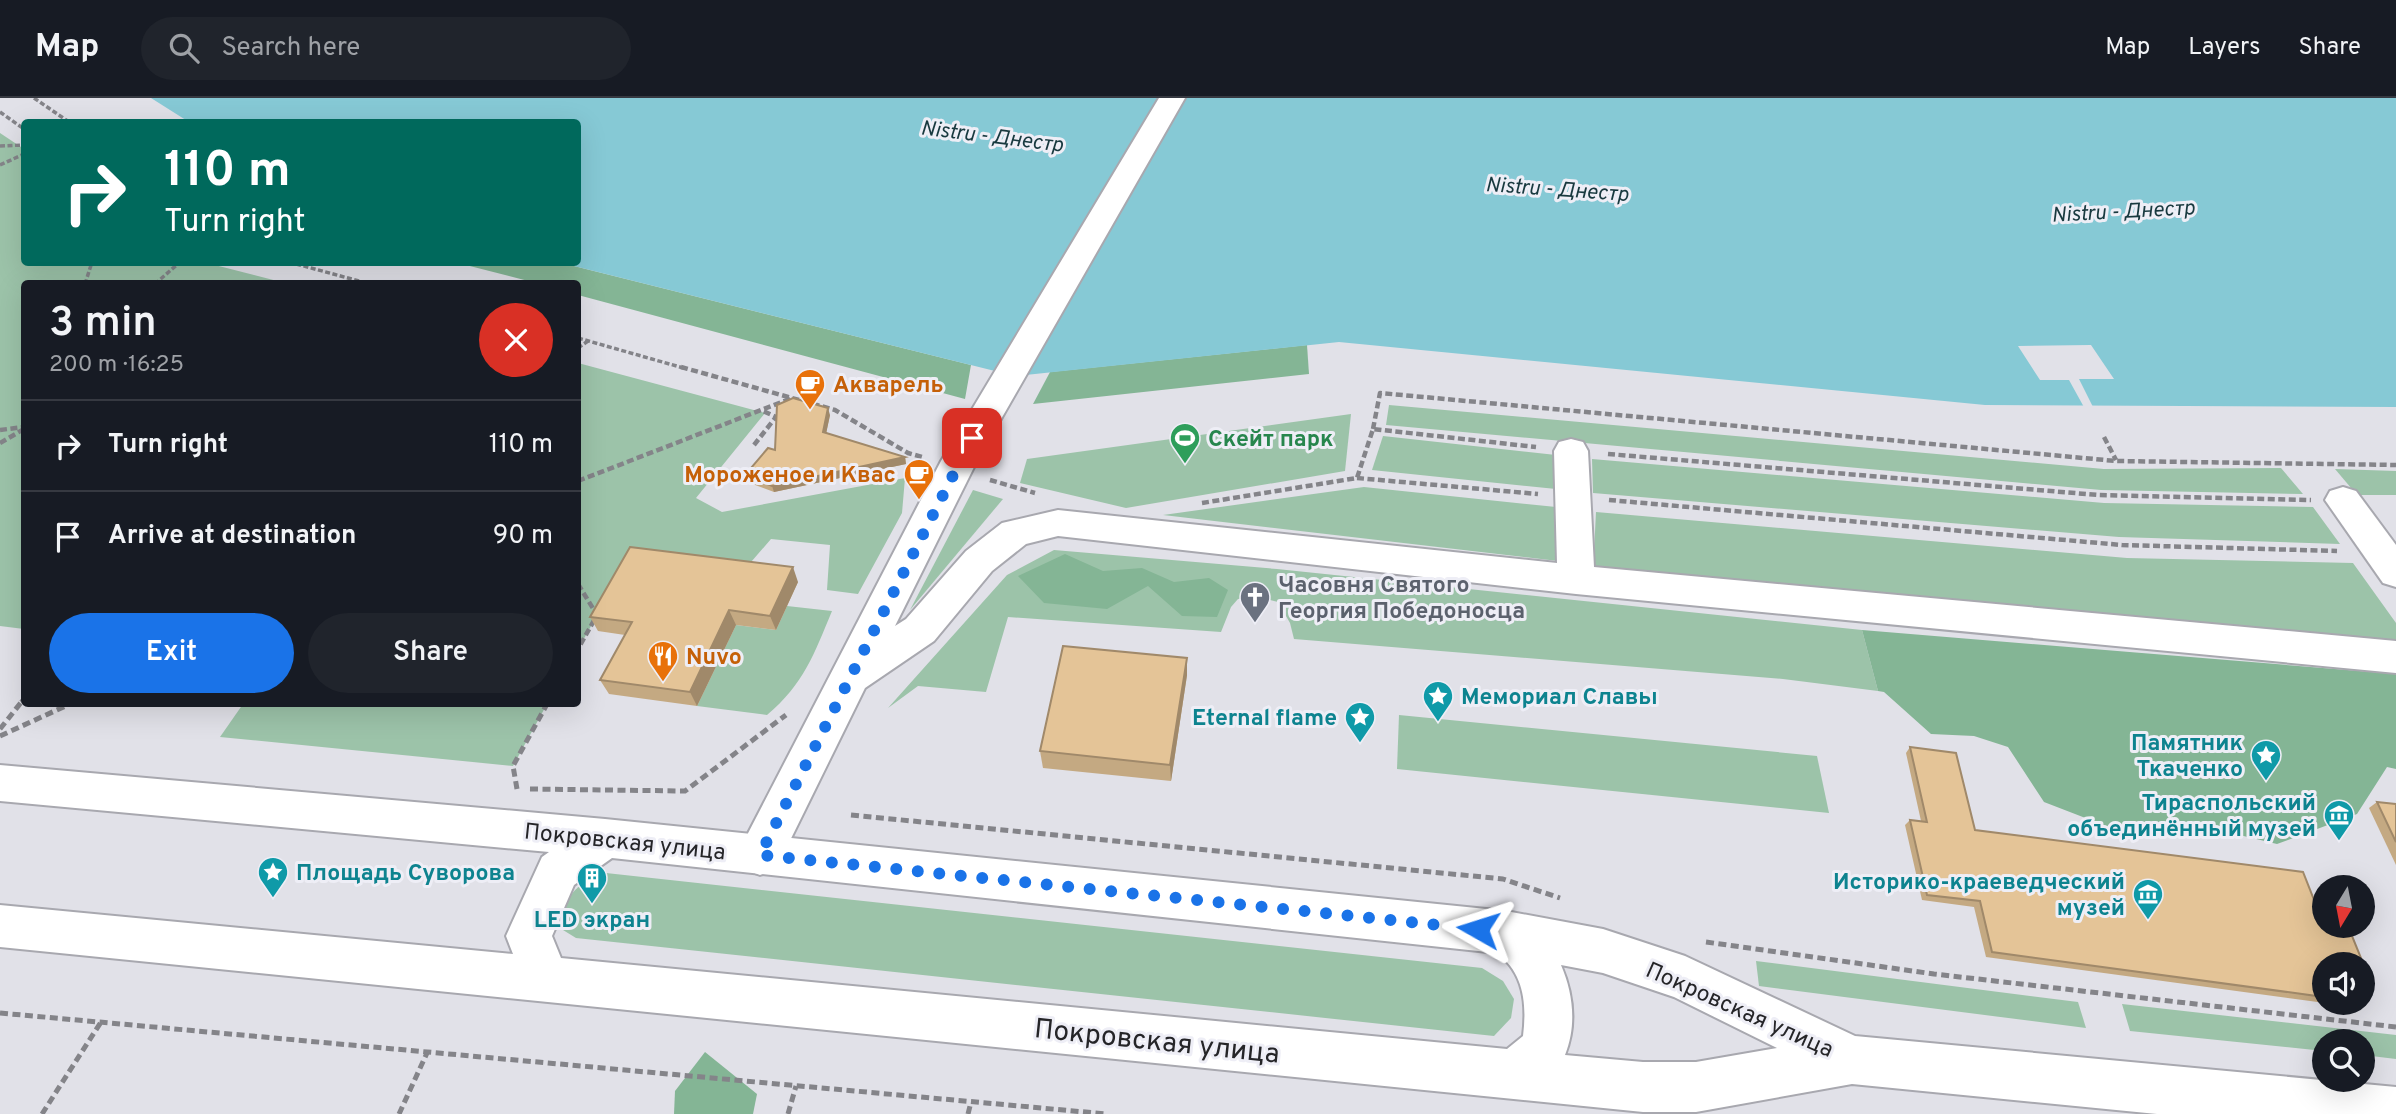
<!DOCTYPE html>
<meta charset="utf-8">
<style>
:root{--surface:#171b24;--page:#20242c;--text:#f1f3f6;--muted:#9ea1a6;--line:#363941;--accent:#1a73e8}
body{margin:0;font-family:Overpass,sans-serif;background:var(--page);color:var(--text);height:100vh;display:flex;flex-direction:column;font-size:26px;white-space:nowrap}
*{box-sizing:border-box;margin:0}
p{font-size:23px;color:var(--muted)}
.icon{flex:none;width:38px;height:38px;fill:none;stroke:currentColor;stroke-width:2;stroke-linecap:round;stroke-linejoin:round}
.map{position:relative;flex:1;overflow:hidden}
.sheet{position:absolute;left:21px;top:182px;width:560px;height:427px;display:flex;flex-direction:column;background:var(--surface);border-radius:7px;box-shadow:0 7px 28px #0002}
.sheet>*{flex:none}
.guide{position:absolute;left:21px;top:21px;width:560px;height:147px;border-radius:7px;box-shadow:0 7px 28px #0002;background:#00695c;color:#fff;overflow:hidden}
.needle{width:46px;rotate:190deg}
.fabs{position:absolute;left:2312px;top:777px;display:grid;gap:14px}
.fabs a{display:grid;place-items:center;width:63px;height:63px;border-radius:50%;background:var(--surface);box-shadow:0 7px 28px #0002;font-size:35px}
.pin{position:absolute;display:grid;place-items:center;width:60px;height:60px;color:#fff;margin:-30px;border-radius:14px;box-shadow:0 4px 10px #0006}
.me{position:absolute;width:77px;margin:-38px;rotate:276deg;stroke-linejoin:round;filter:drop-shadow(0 0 5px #0008)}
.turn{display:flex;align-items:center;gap:24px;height:147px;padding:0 28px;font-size:32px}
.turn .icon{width:91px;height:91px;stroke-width:2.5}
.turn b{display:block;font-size:49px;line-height:60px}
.round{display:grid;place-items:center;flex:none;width:74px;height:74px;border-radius:37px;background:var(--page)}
.summary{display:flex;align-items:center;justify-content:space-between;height:119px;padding:0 28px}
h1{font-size:42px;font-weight:600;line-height:52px}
.primary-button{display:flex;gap:14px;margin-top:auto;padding:14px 28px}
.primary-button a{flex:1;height:80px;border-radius:42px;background:var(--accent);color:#fff;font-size:28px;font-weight:600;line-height:80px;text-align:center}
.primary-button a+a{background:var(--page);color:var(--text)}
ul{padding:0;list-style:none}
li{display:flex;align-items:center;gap:21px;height:91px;padding:0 28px;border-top:2px solid var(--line)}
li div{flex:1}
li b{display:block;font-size:26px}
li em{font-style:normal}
header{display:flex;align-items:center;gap:42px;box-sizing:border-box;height:98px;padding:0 35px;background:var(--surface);border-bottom:2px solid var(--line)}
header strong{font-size:33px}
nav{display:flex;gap:38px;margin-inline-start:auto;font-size:24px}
.search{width:490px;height:63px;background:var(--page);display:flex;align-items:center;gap:18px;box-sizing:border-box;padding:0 24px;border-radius:38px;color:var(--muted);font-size:26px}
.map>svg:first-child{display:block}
.green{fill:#9cc3a9}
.forest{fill:#84b595}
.water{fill:#86c9d5}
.pier{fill:#e1e1e8}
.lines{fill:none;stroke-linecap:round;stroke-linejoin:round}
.minor-casing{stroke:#a8a8af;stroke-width:4}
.major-casing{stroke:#a8a8af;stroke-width:4}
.path-far2{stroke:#848489;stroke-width:3.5;stroke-dasharray:5 2.5;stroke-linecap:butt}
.path-far1{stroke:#848489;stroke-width:4.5;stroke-dasharray:7 3.5;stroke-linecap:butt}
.path{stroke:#848489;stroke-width:5;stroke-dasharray:8 4.5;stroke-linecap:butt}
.minor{fill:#fff;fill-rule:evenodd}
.major{fill:#fff;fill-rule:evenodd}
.wall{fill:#c4a982}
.shaded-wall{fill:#a0896a}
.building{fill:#e4c497;stroke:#a0896a;stroke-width:2}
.route{stroke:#1a73e8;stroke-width:12;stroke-dasharray:0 21.6}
.labels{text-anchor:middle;stroke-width:6;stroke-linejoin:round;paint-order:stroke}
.far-water-label{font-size:21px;font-style:italic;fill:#18393f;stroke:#eeeef6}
.food-label{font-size:23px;font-weight:bold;fill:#c56008;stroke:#eeeef6;text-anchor:start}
.leisure-label{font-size:23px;font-weight:bold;fill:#27864d;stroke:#eeeef6;text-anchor:start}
.worship-label{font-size:23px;font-weight:bold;fill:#5b616d;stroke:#eeeef6;text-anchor:start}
.culture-label{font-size:23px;font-weight:bold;fill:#0d838f;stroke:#eeeef6;text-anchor:end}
.street-label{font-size:23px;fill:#252528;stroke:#eeeef6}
.near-street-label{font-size:28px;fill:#252528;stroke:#eeeef6}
</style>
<header>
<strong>Map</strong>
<div class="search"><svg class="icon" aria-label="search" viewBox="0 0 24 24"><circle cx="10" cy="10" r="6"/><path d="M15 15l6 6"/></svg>Search here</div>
<nav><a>Map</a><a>Layers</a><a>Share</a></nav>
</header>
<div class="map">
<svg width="2396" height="1016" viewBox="0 0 2396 1016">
<rect width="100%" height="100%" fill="#e1e1e8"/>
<g class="green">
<polygon points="0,35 24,51 24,164 207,165 285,185 24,186 24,531 0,528"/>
<polygon points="578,265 765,315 696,400 722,414 905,380 902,415 858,496 827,492 830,447 771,441 745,471 631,458 578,551"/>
<polygon points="1389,307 2104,371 2281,370 2303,396 2101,392 1386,327"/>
<polygon points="1351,316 1345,373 1126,410 1020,385 1027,361"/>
<polygon points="1383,338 1556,357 1556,391 1372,372"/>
<polygon points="1592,361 2104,405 2313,409 2340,446 2119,439 1593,395"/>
<polygon points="2335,371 2396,373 2396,397 2357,397"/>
<polygon points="1364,389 1556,409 1558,463 1163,417"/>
<polygon points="973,392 1003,401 910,512"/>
<polygon points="1596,414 2127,460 2353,465 2396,525 2396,546 1593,474"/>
<polygon points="1054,452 1277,471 1862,532 1878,593 1783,581 1294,541 1290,525 1278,504 1258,499 1238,501 1231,509 1221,534 1008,519 986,594 918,588 888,610 1007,477"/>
<path d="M787,508L832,513C814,556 804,586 767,617L697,608L736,527L776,532Z"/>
<polygon points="243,606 547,606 513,668 220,639"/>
<polygon points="1399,617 1817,658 1829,715 1397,671"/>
<path d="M606,775L1482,870L1503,883L1514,901L1511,920L1494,938L576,840L563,832C566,793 572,790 606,775Z"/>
<polygon points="1756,863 2078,904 2086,930 1759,888"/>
<polygon points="2122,906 2396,937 2396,961 2363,957 2362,943 2324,943 2324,953 2130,933"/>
</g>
<g class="forest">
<polygon points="458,165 562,165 971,267 965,301 578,197 578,186 536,185"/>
<polygon points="1307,247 1309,276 1033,306 1050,274"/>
<polygon points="1065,456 1103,473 1142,470 1174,484 1209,480 1228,492 1217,519 1182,518 1148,488 1107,511 1044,505 1018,478"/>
<polygon points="1862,532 2396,576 2396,671 2387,669 2357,716 2277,746 2206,729 2132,738 2044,704 2008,649 1974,638 1931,636 1884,594 1878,593"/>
<polygon points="705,954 757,996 753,1016 674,1016 675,993"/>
</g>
<polygon class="water" points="151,0 2396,0 2396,309 1985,307 1339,244 1015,278 562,165 578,164 578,24 189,24"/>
<polygon class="pier" points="2091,247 2114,281 2079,281 2094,311 2085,311 2069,282 2040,282 2018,248"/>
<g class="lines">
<g class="minor-casing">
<g id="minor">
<polygon points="1159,0 1185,0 977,363 895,528 906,521 966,453 1002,425 1058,412 1557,465 1554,353 1559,344 1571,341 1583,344 1588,353 1594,469 2396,543 2396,575 1576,496 1058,438 1026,446 992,473 934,543 865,590 776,771 760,777 744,771 738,757 744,743 941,363"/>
<polygon points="2343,389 2356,393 2396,447 2396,489 2383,485 2325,402 2330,393"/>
</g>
</g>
<g class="major-casing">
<path id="major" d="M0,667L605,721L1506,813L1603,831L1685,858L1855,938L2396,989V1016H2157L1852,986L1696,1014H1643L0,849V807L513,856L506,838L542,759L549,754L0,703ZM612,760L1497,855C1524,875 1527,906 1523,938L1507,951L561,860L552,838L574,787ZM1561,867L1603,875L1674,899L1777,950L1696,964H1643L1565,957C1577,927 1573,895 1561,867Z"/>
</g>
<g class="path-far2">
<polyline points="34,0 69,24"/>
<polyline points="0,14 24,31"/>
<polyline points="0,48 24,47"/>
<polyline points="0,67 24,56"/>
<polyline points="289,164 370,186"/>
<polyline points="85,186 92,164"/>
<polyline points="155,186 180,164"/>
<polyline points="578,240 687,271"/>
<polyline points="578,250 588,243"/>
</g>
<g class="path-far1">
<polyline points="681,269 835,312 908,355 922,359"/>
<polyline points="1373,331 1380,295 2116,363 2396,367"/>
<polyline points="0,332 24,329"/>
<polyline points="2104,339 2116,362"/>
<polyline points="0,345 24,331"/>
<polyline points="754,347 776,319 763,313"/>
<polyline points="1608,356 2098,397 2311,402"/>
<polyline points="1357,380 1538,396"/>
<polyline points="990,382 1035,395"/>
<polyline points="578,383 792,300"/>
<polyline points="1609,402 2122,447 2337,453"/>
<polyline points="1202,405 1357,380 1373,331 1536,349"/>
<polyline points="578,486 597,517 578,551"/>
<polyline points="21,604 24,601"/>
</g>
<g class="path">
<polyline points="0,631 23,602"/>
<polyline points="0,638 70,606"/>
<polyline points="517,691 513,668 547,606"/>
<polyline points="530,691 685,693 786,617"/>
<polyline points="851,717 1503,781 1560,800"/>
<polyline points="1706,844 1934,876 2396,929"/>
<polyline points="0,915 1107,1016"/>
<polyline points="42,1016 101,924"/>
<polyline points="399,1016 427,955"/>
<polyline points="788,1016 796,988"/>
<polyline points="968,1016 971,1004"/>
</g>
<use href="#minor" class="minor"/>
<use href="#major" class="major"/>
</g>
<g class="wall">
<polygon points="830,317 826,335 905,359 906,366 774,394 747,384 745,377 775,352"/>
<polygon points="798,484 776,532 736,527 697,608 609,596 600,582 625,537 598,533 590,519"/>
<polygon points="1187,560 1187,577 1171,683 1043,670 1040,653"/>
<polygon points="1910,649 1975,732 2320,817 2363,865 2361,866 2324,866 2324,905 2353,905 2347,908 1986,859 1974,809 1922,802 1905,727 1910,722 1921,723 1906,655"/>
<polygon points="2377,704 2396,706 2396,767 2369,710"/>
</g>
<g class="shaded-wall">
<polygon points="828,310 830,317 825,341 823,334"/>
<polygon points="905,359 906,366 774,394 772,388"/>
<polygon points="793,469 798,484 776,532 770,518"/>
<polygon points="729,512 736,527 697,608 690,594"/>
<polygon points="1187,560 1187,577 1171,683 1170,667"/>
</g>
<g class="building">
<polygon points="793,300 828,310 823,334 905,359 772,388 745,377 768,350 775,352 777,307"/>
<polygon points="630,449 793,469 770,518 729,512 690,594 600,582 632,524 590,519"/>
<polygon points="1063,548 1187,560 1170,667 1040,653"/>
<polygon points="1910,649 1956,655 1975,732 2303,774 2320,817 2324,817 2324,828 2348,828 2363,865 2338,862 2340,866 2324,866 2324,899 1992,854 1980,803 1927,797 1910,722 1927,724"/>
<polygon points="2377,704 2396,706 2396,744"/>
</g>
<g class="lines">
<polyline class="route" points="972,340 760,757 1478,831"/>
</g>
<defs>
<g id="cafe-pin" transform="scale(1.575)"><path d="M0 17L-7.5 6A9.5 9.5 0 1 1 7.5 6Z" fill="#e8710a" stroke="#eeeef6"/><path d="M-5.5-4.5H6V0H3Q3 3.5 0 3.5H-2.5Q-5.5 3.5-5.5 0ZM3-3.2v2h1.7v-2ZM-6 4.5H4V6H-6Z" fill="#fff"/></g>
<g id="stadium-pin" transform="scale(1.575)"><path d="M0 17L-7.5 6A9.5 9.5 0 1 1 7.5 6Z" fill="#2e9e5b" stroke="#eeeef6"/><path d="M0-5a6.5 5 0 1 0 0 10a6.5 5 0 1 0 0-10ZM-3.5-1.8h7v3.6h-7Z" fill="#fff"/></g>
<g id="church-pin" transform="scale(1.575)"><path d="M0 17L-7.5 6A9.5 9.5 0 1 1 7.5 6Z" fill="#6b7280" stroke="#eeeef6"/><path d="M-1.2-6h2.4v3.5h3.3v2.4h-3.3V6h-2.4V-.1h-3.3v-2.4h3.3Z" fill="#fff"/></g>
<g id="restaurant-pin" transform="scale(1.575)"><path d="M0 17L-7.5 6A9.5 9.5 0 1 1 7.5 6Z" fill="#e8710a" stroke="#eeeef6"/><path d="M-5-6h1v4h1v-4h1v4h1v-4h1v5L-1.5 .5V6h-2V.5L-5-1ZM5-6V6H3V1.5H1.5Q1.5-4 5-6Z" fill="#fff"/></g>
<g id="sight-pin" transform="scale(1.575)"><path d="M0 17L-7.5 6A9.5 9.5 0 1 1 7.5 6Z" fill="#0f9aa8" stroke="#eeeef6"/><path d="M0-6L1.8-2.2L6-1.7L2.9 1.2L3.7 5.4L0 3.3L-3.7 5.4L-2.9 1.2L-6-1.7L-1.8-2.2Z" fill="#fff"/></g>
<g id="museum-pin" transform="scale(1.575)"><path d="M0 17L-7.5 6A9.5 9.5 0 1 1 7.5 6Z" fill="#0f9aa8" stroke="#eeeef6"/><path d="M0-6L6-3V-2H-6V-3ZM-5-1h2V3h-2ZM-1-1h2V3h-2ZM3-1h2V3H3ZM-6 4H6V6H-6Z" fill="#fff"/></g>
<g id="building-pin" transform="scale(1.575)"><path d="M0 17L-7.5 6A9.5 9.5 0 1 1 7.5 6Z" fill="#0f9aa8" stroke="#eeeef6"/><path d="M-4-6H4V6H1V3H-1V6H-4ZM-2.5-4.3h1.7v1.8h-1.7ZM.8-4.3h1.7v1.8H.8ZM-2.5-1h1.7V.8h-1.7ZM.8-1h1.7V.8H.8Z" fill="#fff"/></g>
</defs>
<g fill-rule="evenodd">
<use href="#cafe-pin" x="810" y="286"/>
<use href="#stadium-pin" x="1185" y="340"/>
<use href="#cafe-pin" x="919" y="376"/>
<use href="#church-pin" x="1255" y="499"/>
<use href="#restaurant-pin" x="663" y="558"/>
<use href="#sight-pin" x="1438" y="598"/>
<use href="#sight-pin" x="1360" y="619"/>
<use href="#sight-pin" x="2266" y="657"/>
<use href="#museum-pin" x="2339" y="717"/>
<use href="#sight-pin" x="273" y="774"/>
<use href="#building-pin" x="592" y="780"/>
<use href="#museum-pin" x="2148" y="796"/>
</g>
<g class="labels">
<g class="far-water-label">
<text transform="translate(992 38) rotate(7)" y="7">Nistru - Днестр</text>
<text transform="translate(1557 91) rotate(4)" y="7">Nistru - Днестр</text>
<text transform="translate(2123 113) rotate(-3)" y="7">Nistru - Днестр</text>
</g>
<g class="food-label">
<text x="833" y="294">Акварель</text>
<text x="896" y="384" text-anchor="end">Мороженое и Квас</text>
<text x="686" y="566">Nuvo</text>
</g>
<g class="leisure-label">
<text x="1208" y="348">Скейт парк</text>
</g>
<g class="worship-label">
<text x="1278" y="494">Часовня Святого<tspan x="1278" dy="26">Георгия Победоносца</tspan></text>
</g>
<g class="culture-label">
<text x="1461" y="606" text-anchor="start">Мемориал Славы</text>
<text x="1337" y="627">Eternal flame</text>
<text x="2243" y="652">Памятник<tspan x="2243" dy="26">Ткаченко</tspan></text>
<text x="2316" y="712">Тираспольский<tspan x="2316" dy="26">объединённый музей</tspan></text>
<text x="296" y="782" text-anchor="start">Площадь Суворова</text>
<text x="2125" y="791">Историко-краеведческий<tspan x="2125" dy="26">музей</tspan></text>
<text x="592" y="829" text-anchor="middle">LED экран</text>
</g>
<g class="street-label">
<text transform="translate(625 743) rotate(6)" y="8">Покровская улица</text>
<text transform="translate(1740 911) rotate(24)" y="8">Покровская улица</text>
</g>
<g class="near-street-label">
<text transform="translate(1157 942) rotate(6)" y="10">Покровская улица</text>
</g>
</g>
</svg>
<div class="fabs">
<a><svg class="needle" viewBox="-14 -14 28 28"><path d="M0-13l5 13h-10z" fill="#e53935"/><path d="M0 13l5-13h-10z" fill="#9ea1a6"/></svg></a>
<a><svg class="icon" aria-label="sound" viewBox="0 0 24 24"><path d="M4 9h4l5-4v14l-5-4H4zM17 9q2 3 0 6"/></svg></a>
<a><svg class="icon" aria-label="search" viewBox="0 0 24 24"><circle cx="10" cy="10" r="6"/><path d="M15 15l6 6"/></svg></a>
</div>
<div class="pin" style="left:972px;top:340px;background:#d93025"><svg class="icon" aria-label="arrive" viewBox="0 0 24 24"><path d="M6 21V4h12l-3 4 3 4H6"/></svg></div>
<svg class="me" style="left:1478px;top:831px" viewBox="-20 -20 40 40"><path d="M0-17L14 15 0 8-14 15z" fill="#1a73e8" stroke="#fff" stroke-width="4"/></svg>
<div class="guide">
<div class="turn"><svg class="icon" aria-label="right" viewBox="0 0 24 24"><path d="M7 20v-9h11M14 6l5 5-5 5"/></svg><div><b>110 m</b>Turn right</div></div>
</div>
<section class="sheet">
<div class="summary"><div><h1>3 min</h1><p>200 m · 16:25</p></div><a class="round" style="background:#d93025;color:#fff"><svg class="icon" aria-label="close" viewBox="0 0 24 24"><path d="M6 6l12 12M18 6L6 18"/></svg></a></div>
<ul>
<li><svg class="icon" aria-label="right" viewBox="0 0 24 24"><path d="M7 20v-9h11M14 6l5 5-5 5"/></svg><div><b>Turn right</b></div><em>110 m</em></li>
<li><svg class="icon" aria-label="arrive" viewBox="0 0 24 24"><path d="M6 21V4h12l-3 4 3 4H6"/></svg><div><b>Arrive at destination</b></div><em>90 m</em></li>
</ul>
<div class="primary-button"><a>Exit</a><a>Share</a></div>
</section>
</div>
